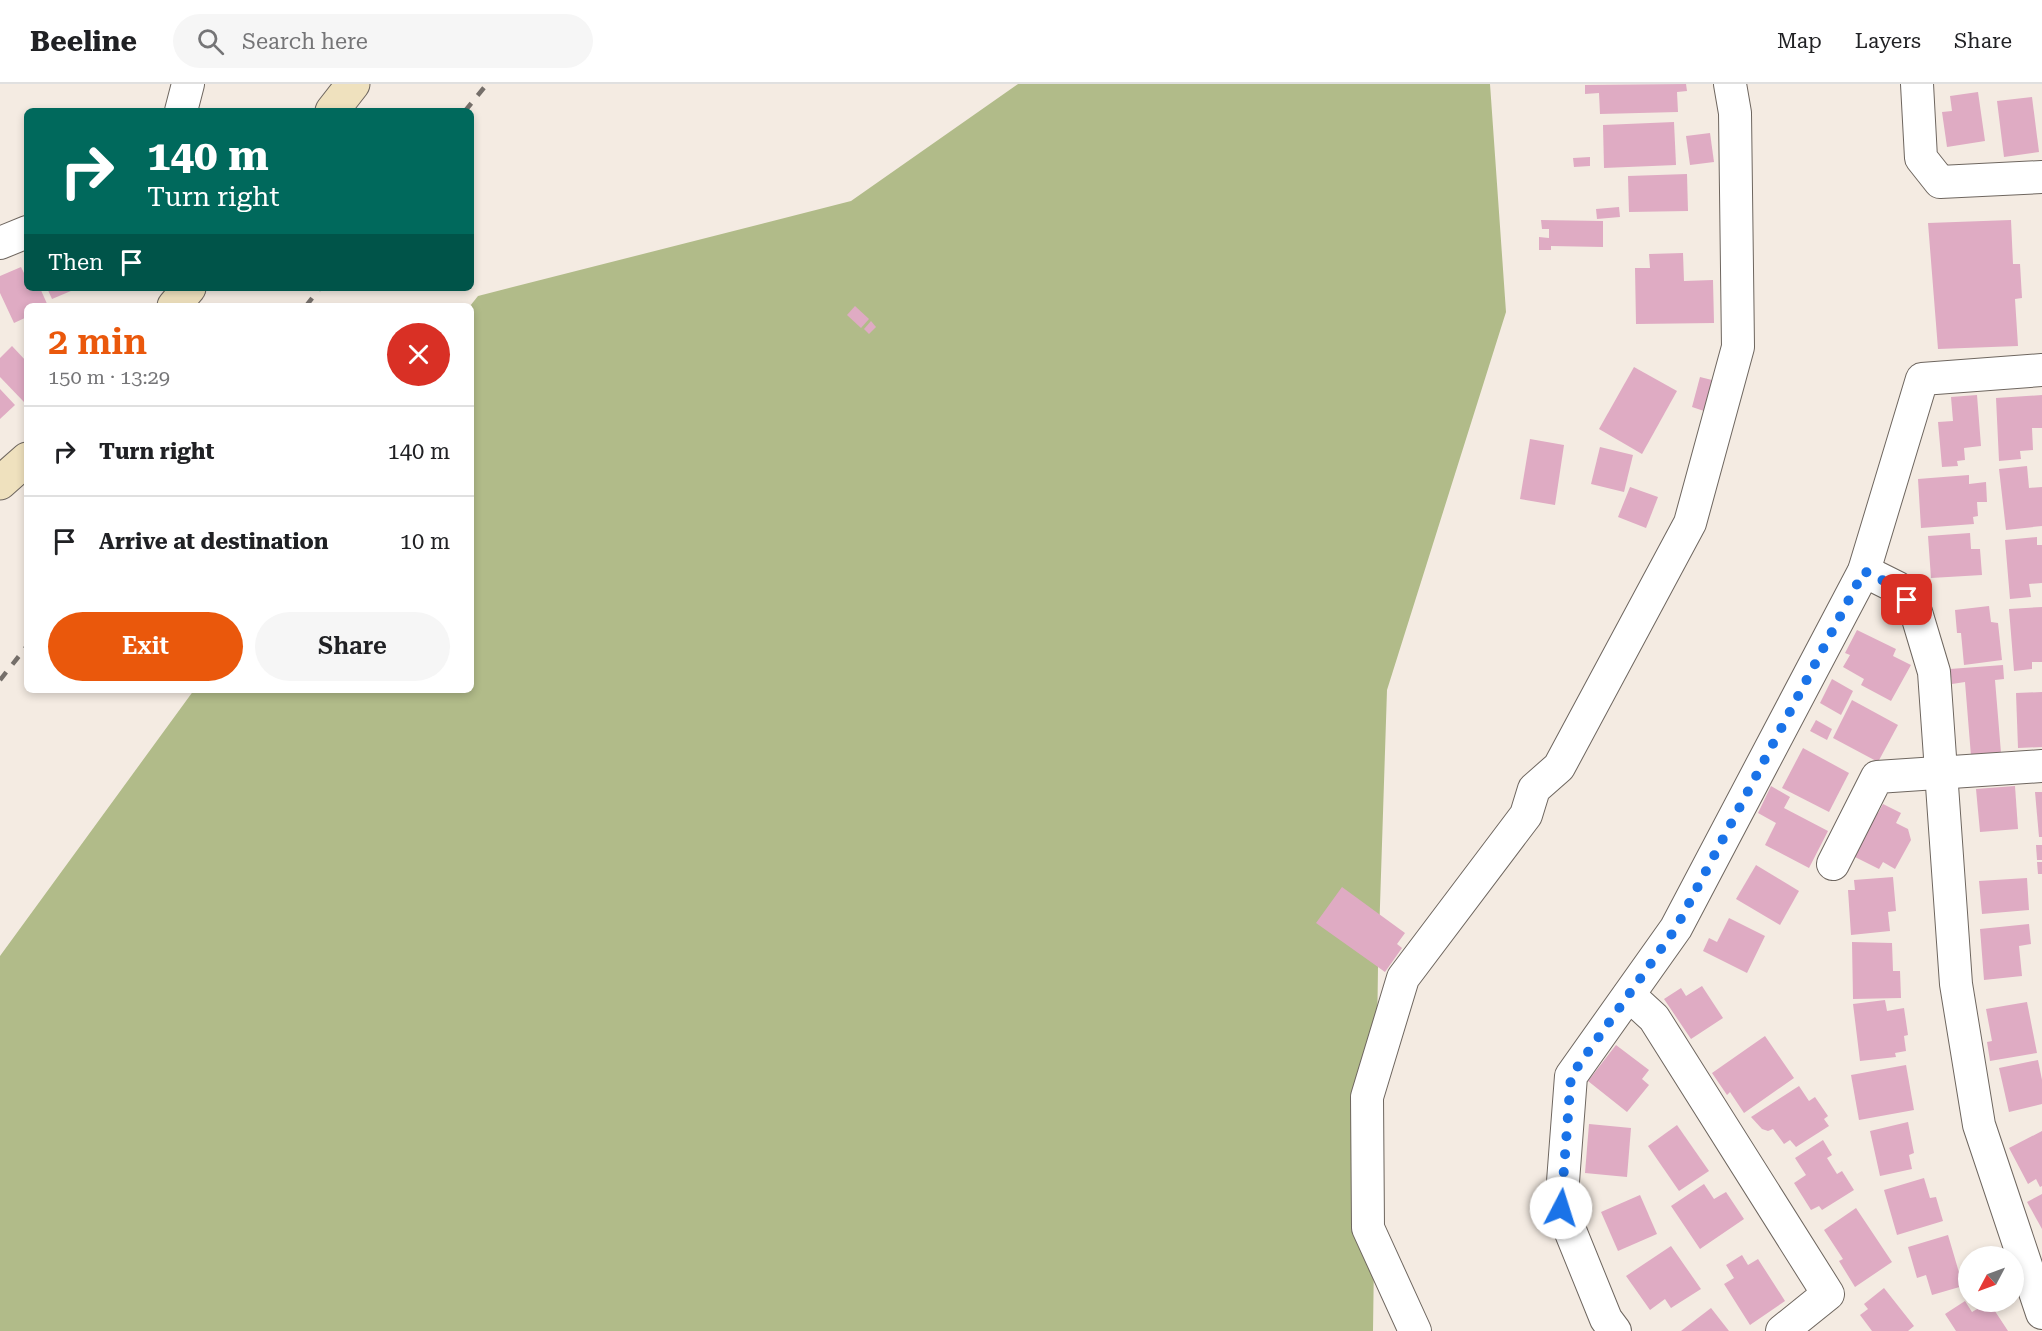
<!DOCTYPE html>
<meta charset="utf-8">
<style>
:root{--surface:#fff;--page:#f6f6f6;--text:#202124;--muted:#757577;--line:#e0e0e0;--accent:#ea580c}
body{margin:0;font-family:"Roboto Serif",serif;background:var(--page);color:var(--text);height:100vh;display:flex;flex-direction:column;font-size:22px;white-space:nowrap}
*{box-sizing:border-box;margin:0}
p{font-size:20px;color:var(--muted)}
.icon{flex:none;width:33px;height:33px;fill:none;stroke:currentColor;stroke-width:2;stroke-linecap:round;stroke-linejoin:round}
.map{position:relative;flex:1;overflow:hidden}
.sheet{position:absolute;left:24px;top:219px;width:450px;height:390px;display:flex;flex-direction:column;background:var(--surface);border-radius:9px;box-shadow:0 3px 9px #0003}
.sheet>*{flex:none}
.banner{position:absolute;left:24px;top:24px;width:450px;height:183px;border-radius:9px;box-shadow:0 3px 9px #0003;background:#00695c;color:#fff;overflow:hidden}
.needle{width:39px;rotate:229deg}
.fabs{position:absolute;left:1958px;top:1162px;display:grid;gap:12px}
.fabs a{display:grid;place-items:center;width:66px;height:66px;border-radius:50%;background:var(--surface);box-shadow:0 3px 9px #0003;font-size:30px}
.pin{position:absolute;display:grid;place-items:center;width:51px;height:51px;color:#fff;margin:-26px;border-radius:12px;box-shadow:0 3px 9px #0006}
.me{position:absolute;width:66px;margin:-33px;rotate:5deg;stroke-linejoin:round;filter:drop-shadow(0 0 4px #0008)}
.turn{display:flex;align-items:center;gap:21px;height:126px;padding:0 24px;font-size:27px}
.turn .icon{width:78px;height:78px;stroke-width:2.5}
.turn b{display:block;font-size:42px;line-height:51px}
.then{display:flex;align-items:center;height:57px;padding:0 24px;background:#0003;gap:12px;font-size:22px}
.round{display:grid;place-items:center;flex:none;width:63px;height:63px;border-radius:32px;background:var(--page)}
.overview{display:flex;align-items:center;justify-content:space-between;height:102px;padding:0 24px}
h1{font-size:36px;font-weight:600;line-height:45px;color:var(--accent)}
.primary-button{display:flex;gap:12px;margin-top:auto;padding:12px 24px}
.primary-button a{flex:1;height:69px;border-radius:36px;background:var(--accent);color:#fff;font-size:24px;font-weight:600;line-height:69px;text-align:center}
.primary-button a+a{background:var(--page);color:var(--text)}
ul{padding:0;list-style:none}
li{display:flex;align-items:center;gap:18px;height:90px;padding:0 24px;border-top:2px solid var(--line)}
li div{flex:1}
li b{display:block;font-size:22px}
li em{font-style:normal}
header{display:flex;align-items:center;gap:36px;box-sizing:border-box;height:84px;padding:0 30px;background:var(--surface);border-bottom:2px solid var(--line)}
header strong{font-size:28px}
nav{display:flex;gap:33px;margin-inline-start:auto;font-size:21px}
.search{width:420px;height:54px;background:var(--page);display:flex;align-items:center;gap:15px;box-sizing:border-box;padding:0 21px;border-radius:33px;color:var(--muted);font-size:22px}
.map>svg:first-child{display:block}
.forest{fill:#b1bb89}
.building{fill:#dfabc3}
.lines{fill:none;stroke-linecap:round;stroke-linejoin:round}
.street-casing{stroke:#6e665f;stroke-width:34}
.secondary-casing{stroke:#6e665f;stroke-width:35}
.street{stroke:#fff;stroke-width:32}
.secondary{stroke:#efe1be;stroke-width:33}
.rail{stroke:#756f6a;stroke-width:4.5;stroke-dasharray:10 10;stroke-linecap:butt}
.route{stroke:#1a73e8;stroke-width:10;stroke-dasharray:0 18}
</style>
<header>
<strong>Beeline</strong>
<div class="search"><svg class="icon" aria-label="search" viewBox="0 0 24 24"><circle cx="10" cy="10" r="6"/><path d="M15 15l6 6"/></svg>Search here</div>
<nav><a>Map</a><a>Layers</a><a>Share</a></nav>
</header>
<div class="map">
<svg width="2042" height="1247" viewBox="0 0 2042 1247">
<rect width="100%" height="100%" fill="#f4ebe2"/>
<polygon class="forest" points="1018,0 1490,0 1506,228 1387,606 1378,883 1373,1247 0,1247 0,872 194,606 471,606 470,222 478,212 851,117"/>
<g class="building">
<polygon points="1686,0 1687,7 1677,8 1678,28 1600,30 1599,9 1585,10 1585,1"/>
<polygon points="1978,8 1985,57 1947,63 1942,28 1952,27 1950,12"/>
<polygon points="2032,13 2039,68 2004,73 1997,17"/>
<polygon points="1674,38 1676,81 1604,84 1603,41"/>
<polygon points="1710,49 1714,78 1690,81 1686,52"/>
<polygon points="1590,73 1590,82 1574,83 1573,74"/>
<polygon points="1687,90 1688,127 1629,128 1628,92"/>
<polygon points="1619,123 1620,133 1597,135 1596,125"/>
<polygon points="1541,136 1603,137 1603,163 1551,162 1551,166 1539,166 1539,153 1549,154 1549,145 1542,145"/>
<polygon points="2011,136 2013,180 2020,180 2022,214 2015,215 2018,262 1938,265 1928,139"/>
<polygon points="1683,169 1684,197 1713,196 1714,239 1636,240 1635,184 1650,184 1649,170"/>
<polygon points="21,183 27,195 27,204 40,204 48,222 27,222 27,233 14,239 0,209 0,192"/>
<polygon points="47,204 78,204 52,215"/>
<polygon points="855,222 869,235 861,244 847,231"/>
<polygon points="871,237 876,243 869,250 864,245"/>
<polygon points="12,262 27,278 27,315 24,318 0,293 0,274"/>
<polygon points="1634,283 1677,307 1642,370 1599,345"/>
<polygon points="1700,293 1712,296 1704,327 1692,323"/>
<polygon points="0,305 15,321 0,335"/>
<polygon points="1977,311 1981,362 1964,364 1965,376 1957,377 1958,382 1942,383 1938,338 1953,337 1951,313"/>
<polygon points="2042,311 2042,344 2032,344 2033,366 2020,367 2021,375 1999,377 1996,314"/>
<polygon points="1530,355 1564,361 1555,421 1520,415"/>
<polygon points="1600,363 1633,371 1624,408 1591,400"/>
<polygon points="2027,382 2029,404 2042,403 2042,442 2006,446 1999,385"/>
<polygon points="1969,391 1969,400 1986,398 1987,418 1977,418 1978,432 1973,433 1974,440 1921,444 1918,395"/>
<polygon points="1630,403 1658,413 1646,444 1618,433"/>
<polygon points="1970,449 1971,465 1980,465 1982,491 1931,494 1928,452"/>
<polygon points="2037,453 2037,461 2042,461 2042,499 2029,500 2031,513 2010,515 2005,456"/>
<polygon points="1989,522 1991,538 1998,539 2002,576 1964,581 1961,549 1957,549 1955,526"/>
<polygon points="2042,523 2042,578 2032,578 2032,585 2014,587 2009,525"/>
<polygon points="1857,546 1896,565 1893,572 1911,581 1891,617 1861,601 1864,595 1843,583 1850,571 1845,569"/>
<polygon points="2003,581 2004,595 1995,596 2001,669 1971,672 1965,598 1952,600 1950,585"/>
<polygon points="1832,595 1853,607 1841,631 1820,619"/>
<polygon points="2042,608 2042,663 2018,664 2016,609"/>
<polygon points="1852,616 1898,641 1878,678 1833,654"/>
<polygon points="1816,636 1832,645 1827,656 1810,647"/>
<polygon points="1803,664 1849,689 1829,728 1782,704"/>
<polygon points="1771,702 1790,713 1784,724 1828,747 1809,784 1765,761 1776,739 1758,729"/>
<polygon points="2015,702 2018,745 1980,748 1976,705"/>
<polygon points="2035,708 2042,708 2042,753 2039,753"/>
<polygon points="1883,720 1901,729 1896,739 1908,745 1911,756 1895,785 1883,778 1879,785 1853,772 1874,727 1878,729"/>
<polygon points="2036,761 2042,761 2042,776 2037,776"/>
<polygon points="2037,778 2042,778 2042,790 2038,790"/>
<polygon points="1756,781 1799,807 1780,841 1736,815"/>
<polygon points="1893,793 1896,827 1888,828 1890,847 1851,851 1848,806 1855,806 1854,796"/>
<polygon points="2027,794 2029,826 1982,830 1979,797"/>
<polygon points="1342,803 1405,849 1397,860 1402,864 1385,888 1316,839"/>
<polygon points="1729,834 1765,852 1747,889 1703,867 1709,854 1717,858"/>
<polygon points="2029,840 2031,860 2019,862 2022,892 1984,896 1980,845"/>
<polygon points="1852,858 1892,859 1893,887 1900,887 1901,914 1853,915"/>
<polygon points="1702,902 1723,934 1691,955 1664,915 1681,904 1686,912"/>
<polygon points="1885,916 1887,927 1904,924 1908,951 1904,952 1906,967 1895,969 1896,973 1860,977 1853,920"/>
<polygon points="2027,918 2037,969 1990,977 1987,958 1992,957 1986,925"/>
<polygon points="1765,952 1794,994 1744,1029 1730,1008 1727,1011 1712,989"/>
<polygon points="1616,961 1649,986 1642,995 1649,1001 1627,1028 1588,997"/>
<polygon points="2038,976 2042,996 2042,1020 2009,1028 1999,984"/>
<polygon points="1906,981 1914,1026 1859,1036 1851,991"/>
<polygon points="1799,1002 1809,1017 1815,1013 1828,1032 1824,1035 1829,1042 1796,1063 1790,1056 1784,1060 1773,1045 1768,1047 1762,1045 1751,1033"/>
<polygon points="1908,1038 1914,1069 1909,1071 1912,1085 1880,1092 1870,1047"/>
<polygon points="1589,1040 1631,1044 1627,1093 1585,1089"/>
<polygon points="1677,1041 1709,1087 1679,1107 1648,1062"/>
<polygon points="2042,1047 2042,1102 2040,1103 2036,1095 2028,1100 2009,1064"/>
<polygon points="1823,1056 1832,1071 1827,1074 1837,1090 1842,1087 1854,1106 1822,1126 1819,1122 1811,1126 1794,1099 1806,1091 1795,1074"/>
<polygon points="1924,1094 1930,1114 1936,1113 1943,1137 1897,1151 1884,1106"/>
<polygon points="1704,1100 1714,1115 1726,1108 1744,1135 1700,1165 1671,1122"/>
<polygon points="2042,1110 2042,1145 2027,1118"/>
<polygon points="1640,1111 1657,1150 1618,1167 1601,1128"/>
<polygon points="1856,1124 1892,1178 1855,1203 1839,1177 1843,1175 1824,1146"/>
<polygon points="1948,1151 1963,1202 1932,1211 1926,1191 1917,1194 1908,1163"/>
<polygon points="1671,1162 1701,1205 1671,1224 1665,1215 1650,1226 1626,1192"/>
<polygon points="1742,1171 1748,1181 1758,1175 1785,1217 1750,1241 1724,1200 1734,1194 1726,1181"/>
<polygon points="1884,1204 1914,1242 1908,1247 1872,1247 1860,1231 1868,1225 1864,1220"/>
<polygon points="1965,1217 1972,1228 1989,1218 2008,1247 1956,1247 1945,1230"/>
<polygon points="1711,1224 1729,1247 1681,1247"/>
</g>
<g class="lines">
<g class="street-casing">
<g id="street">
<polyline points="1917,0 1921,74 1940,98 2042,93"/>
<polyline points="181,27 188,0"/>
<polyline points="0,159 27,148"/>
<polyline points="1864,487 1898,504 1916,528 1934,588 1956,900 1979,1041 2042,1229"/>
<polyline points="1833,780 1877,693 2042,682"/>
<polyline points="1629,911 1654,934 1828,1210 1782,1247"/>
<polyline points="1415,1247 1368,1144 1367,1013 1403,894 1526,731 1534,705 1559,683 1690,439 1738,263 1735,29 1730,0"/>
<polyline points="1615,1247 1606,1235 1561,1124 1571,992 1676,844 1864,487 1922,295 2042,286"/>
</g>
</g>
<g class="secondary-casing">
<g id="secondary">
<polyline points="332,27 353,0"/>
<polyline points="174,222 189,204"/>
<polyline points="0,399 27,375"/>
</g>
</g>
<use href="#street" class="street"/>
<use href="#secondary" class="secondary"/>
<g class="rail">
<polyline points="465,27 487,0"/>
<polyline points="306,222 320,204"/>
<polyline points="0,596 27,562"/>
</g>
</g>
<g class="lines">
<polyline class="route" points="1561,1124 1571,992 1676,844 1864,487 1898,504 1907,516"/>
</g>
</svg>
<div class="fabs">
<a><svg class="needle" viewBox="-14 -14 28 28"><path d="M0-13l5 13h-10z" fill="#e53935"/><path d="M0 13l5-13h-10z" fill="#757577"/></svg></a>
</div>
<div class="pin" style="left:1907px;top:516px;background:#d93025"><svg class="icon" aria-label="arrive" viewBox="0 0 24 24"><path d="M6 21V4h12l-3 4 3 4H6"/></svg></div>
<svg class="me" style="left:1561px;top:1124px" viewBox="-20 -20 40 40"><circle r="19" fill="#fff"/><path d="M0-13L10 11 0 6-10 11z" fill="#1a73e8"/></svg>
<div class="banner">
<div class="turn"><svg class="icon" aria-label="right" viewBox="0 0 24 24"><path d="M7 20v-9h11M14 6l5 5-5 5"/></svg><div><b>140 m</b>Turn right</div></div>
<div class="then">Then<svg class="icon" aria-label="arrive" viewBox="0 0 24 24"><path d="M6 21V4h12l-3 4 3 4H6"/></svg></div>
</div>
<section class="sheet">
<div class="overview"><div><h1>2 min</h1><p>150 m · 13:29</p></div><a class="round" style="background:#d93025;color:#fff"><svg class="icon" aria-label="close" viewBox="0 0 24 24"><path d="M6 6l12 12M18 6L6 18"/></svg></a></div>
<ul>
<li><svg class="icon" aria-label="right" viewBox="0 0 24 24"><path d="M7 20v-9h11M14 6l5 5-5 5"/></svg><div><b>Turn right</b></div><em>140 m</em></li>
<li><svg class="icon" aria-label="arrive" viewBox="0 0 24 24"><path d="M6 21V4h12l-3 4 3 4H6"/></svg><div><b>Arrive at destination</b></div><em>10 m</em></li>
</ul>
<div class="primary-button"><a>Exit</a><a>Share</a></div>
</section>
</div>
